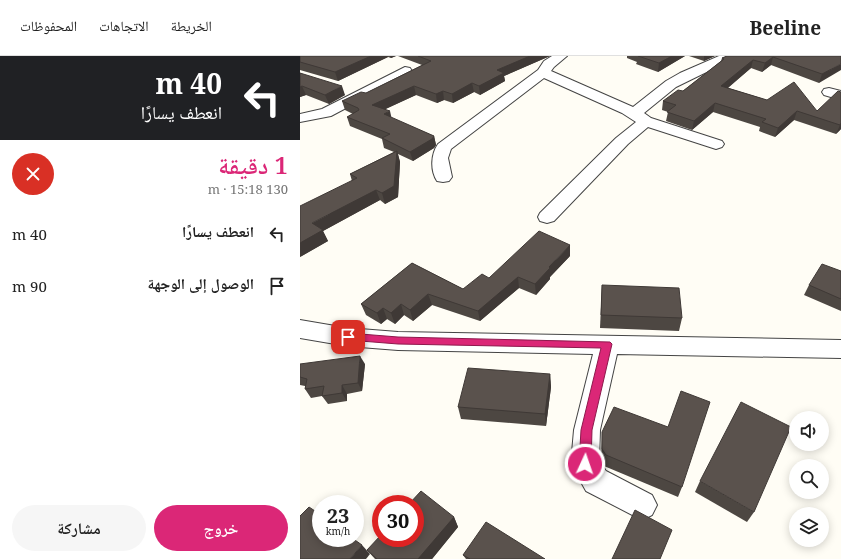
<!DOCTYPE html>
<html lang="ar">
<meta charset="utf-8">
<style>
:root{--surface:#fff;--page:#f6f6f6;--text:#222;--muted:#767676;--line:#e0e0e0;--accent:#db2777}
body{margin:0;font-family:"Noto Serif","Noto Naskh Arabic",serif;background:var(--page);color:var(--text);direction:rtl;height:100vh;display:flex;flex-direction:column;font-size:15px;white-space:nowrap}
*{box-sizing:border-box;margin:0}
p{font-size:13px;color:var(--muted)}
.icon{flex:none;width:22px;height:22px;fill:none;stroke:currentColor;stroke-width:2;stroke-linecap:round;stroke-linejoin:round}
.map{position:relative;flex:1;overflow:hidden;direction:ltr}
.details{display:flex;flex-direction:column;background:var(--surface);width:300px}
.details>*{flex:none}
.banner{background:#202124;color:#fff;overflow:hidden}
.tools{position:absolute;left:489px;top:355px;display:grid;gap:8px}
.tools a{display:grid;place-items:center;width:40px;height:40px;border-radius:50%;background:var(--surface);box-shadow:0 2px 10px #0003;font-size:20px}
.speed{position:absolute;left:12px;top:439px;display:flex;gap:8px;font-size:20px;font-weight:700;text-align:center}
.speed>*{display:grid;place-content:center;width:52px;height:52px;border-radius:50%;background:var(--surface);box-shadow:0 2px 10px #0003;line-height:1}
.speed small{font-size:10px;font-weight:400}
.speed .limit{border:6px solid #d22;background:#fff;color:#111}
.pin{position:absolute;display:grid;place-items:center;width:34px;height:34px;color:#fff;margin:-17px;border-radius:8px;box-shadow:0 2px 6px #0006}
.me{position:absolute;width:44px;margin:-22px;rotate:3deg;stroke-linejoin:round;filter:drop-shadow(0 0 3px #0008)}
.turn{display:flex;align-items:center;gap:14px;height:84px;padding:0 12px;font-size:18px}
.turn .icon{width:52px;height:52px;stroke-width:2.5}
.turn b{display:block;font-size:28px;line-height:34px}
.round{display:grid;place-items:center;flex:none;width:42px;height:42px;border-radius:21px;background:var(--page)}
.summary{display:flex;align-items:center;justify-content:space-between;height:68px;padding:0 12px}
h1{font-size:24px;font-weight:600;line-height:30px;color:var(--accent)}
.primary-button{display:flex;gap:8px;margin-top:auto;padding:8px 12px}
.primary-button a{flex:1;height:46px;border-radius:24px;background:var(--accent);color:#fff;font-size:16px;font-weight:600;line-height:46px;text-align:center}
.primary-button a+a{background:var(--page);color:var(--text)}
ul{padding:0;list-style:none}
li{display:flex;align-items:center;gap:12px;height:52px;padding:0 12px}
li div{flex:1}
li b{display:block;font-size:15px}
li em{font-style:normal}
header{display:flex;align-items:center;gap:24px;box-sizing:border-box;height:56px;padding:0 20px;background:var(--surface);border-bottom:1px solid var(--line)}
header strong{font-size:19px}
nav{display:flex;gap:22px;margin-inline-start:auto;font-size:14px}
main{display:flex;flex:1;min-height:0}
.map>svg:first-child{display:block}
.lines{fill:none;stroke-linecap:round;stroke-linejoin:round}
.minor-casing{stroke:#444;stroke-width:2}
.minor{fill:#fff;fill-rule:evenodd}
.wall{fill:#4d4742}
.shaded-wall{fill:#3f3936}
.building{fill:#5a524d;stroke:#3f3936}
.route{fill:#db2777;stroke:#8e194d}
</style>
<header>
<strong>Beeline</strong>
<nav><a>الخريطة</a><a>الاتجاهات</a><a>المحفوظات</a></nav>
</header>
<main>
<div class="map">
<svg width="541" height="503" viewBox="0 0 541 503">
<rect width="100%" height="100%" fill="#fffdf5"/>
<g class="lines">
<g class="minor-casing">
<g id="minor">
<path d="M252,0H267L254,11L251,15L333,51L366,25L380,17L419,0H435L433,3L376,31L344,57L351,62L422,85L424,88L422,91L416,93L348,71L328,88L254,165L247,167L240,165L238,161L240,157L316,82L336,66L322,57L244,22L151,93L148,102L152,121L149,125L143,126L137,125C130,114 131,98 138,88L238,14L244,5Z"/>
<polygon points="105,11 110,12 112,15 110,18 31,60 0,66 0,58 22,53"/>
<polygon points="529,32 541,35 541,44 524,39 522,36 524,33"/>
<polygon points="0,264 47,272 98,276 541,284 541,302 317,298 300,374 299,405 306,415 352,439 357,449 352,459 342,464 286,435 271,408 274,374 293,298 98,294 47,290 0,282"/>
</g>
</g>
<use href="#minor" class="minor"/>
</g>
<g class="wall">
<polygon points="0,0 96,0 91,2 88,1 38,25 0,14"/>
<polygon points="98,0 250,0 204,20 205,25 180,39 174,36 153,47 144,44 137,47 116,39 85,53 91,62 134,80 136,89 134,92 113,105 98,98 100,106 98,141 85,148 80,144 23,175 28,185 0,201 52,125 50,118 94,96 84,92 82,83 50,70 47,61 53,58 45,54 42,45 66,37 122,9"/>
<polygon points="327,0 385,0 358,16 336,8 337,6 327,2"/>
<polygon points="389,0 415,0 404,5"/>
<polygon points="427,0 541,0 519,27 471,9 462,16 451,12 428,32 467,44 517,55 541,36 541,73 536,78 494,64 475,81 459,75 460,71 413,56 392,74 366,65 368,56 362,54 363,45 383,35 421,5 422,2"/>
<polygon points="0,17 45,39 29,48 6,39 0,41"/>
<polygon points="270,200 250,221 250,223 236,239 219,232 180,265 132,249 113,265 104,259 95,268 87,263 81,268 66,259 61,248 112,207 163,233 189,222"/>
<polygon points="541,215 541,255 504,239 509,229"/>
<polygon points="302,229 382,262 379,275 300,272"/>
<polygon points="0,308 65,308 62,335 47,338 47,345 28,348 22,340 11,342 5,333 5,330 0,329"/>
<polygon points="250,318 251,331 246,370 161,363 158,351"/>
<polygon points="302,376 382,431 378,441 304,410 301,405"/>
<polygon points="400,425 454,456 447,466 395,436"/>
<polygon points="154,461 158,471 132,503 75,503 67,494"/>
<polygon points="163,499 245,503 166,503"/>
</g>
<g class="shaded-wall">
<polygon points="71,0 88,0 88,1 38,25 35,16"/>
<polygon points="90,0 96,0 91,2"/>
<polygon points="230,0 250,0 204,20 205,25 180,39 179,30 197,14"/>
<polygon points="372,0 385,0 358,16 359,7"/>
<polygon points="404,0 415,0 404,5"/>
<polygon points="473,1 471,9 462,16 465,7"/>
<polygon points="453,4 451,12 419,39 421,30"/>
<polygon points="541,8 541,14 519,27 522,18"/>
<polygon points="172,27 174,36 153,47 152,38"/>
<polygon points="2,30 6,39 0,41 0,31"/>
<polygon points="42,30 45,39 29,48 25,39"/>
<polygon points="114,30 116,39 75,58 72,49"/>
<polygon points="143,35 144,44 137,47 136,38"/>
<polygon points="415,47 413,56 392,74 394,65"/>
<polygon points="90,55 92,64 84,58"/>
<polygon points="497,55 494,64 475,81 478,72"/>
<polygon points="541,67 541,73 536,78 540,69"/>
<polygon points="134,80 136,89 134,92 113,105 110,96"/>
<polygon points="97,95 100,106 98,141 85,148 82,137"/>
<polygon points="76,134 80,144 23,175 28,185 0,201 0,187 12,167"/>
<polygon points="270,189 270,200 250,221 250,223 236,239 235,228 249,211"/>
<polygon points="218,221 219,232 180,265 178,255"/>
<polygon points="128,238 132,249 113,265 110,254"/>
<polygon points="101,248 104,259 95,268 91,257"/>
<polygon points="83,252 87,263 81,268 77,257"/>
<polygon points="60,300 65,308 62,335 58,327"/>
<polygon points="250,318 251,331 246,370 245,358"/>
<polygon points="42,329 47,338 47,345 42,337"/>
<polygon points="154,461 158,471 132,503 118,503"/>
<polygon points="62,489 70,498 66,503 50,503"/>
</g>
<g class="building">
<polygon points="0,0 71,0 35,16 0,6"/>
<polygon points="118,0 230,0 197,14 204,17 179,30 172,27 152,38 143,35 136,38 114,30 72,49 90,55 84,58 134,80 132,83 110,96 82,82 90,78 47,61 59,54 58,52 42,45 61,36 66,37 131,5"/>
<polygon points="338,0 372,0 359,7"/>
<polygon points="427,0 541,0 541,8 522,18 473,1 465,7 453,4 421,30 467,44 494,26 517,55 538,35 541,36 541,67 540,69 497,55 478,72 462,66 466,63 415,47 394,65 367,56 376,49 363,45 378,34 383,35 424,3 422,2"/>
<polygon points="0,17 42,30 25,39 2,30 0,31"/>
<polygon points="97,95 94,130 82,137 76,134 12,167 23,174 0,187 0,150 57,122 50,118"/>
<polygon points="239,175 270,189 249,211 250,212 235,228 218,221 178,255 128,238 110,254 101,248 91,257 83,252 77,257 61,248 112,207 163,233 182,218 189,222"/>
<polygon points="522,208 541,215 541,243 509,229"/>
<polygon points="302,229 379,232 382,262 301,259"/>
<polygon points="60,300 58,327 42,329 42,337 22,340 24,330 5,333 7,323 0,321 0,308"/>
<polygon points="168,312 250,318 245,358 158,351"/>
<polygon points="381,335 410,346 382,431 306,399 302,393 302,376 314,351 368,371"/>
<polygon points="441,346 491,371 454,456 400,425"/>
<polygon points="121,435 154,461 118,503 77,503 67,494 81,479 81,482 115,482 115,448 109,448"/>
<polygon points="9,451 21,459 21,482 52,482 62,489 50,503 0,503 0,460"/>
<polygon points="335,454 372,474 360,503 312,503"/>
<polygon points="186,466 245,503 170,503 163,499"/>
</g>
<polygon class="route" points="48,277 98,281 310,286 312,288 292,374 291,408 289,411 285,413 281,411 279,408 281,374 301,292 98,288 48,284 44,283 43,281 44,278"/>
</svg>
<div class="tools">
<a><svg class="icon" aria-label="sound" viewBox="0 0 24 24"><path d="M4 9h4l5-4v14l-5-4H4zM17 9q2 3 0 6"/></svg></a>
<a><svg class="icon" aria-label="search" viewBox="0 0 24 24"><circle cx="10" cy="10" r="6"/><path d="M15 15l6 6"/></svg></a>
<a><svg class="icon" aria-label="layers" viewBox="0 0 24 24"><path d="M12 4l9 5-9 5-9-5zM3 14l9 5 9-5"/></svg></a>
</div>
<div class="speed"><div>23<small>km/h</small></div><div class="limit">30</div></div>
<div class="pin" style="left:48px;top:281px;background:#d93025"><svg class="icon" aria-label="arrive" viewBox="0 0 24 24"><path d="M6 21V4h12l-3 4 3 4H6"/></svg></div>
<svg class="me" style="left:285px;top:408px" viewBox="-20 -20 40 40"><circle r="17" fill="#db2777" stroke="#fff" stroke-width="3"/><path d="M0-11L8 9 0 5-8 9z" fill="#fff"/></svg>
</div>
<section class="details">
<div class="banner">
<div class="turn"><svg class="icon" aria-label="left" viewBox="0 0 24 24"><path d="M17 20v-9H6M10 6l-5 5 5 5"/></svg><div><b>40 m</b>انعطف يسارًا</div></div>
</div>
<div class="summary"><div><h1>1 دقيقة</h1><p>130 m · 15:18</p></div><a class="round" style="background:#d93025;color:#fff"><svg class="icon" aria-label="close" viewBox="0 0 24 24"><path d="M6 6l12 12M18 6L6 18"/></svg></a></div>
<ul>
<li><svg class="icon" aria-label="left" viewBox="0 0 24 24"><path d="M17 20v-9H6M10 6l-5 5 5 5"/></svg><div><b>انعطف يسارًا</b></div><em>40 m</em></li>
<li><svg class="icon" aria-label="arrive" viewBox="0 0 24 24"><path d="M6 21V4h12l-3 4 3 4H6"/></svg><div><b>الوصول إلى الوجهة</b></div><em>90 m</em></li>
</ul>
<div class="primary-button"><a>خروج</a><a>مشاركة</a></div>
</section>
</main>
